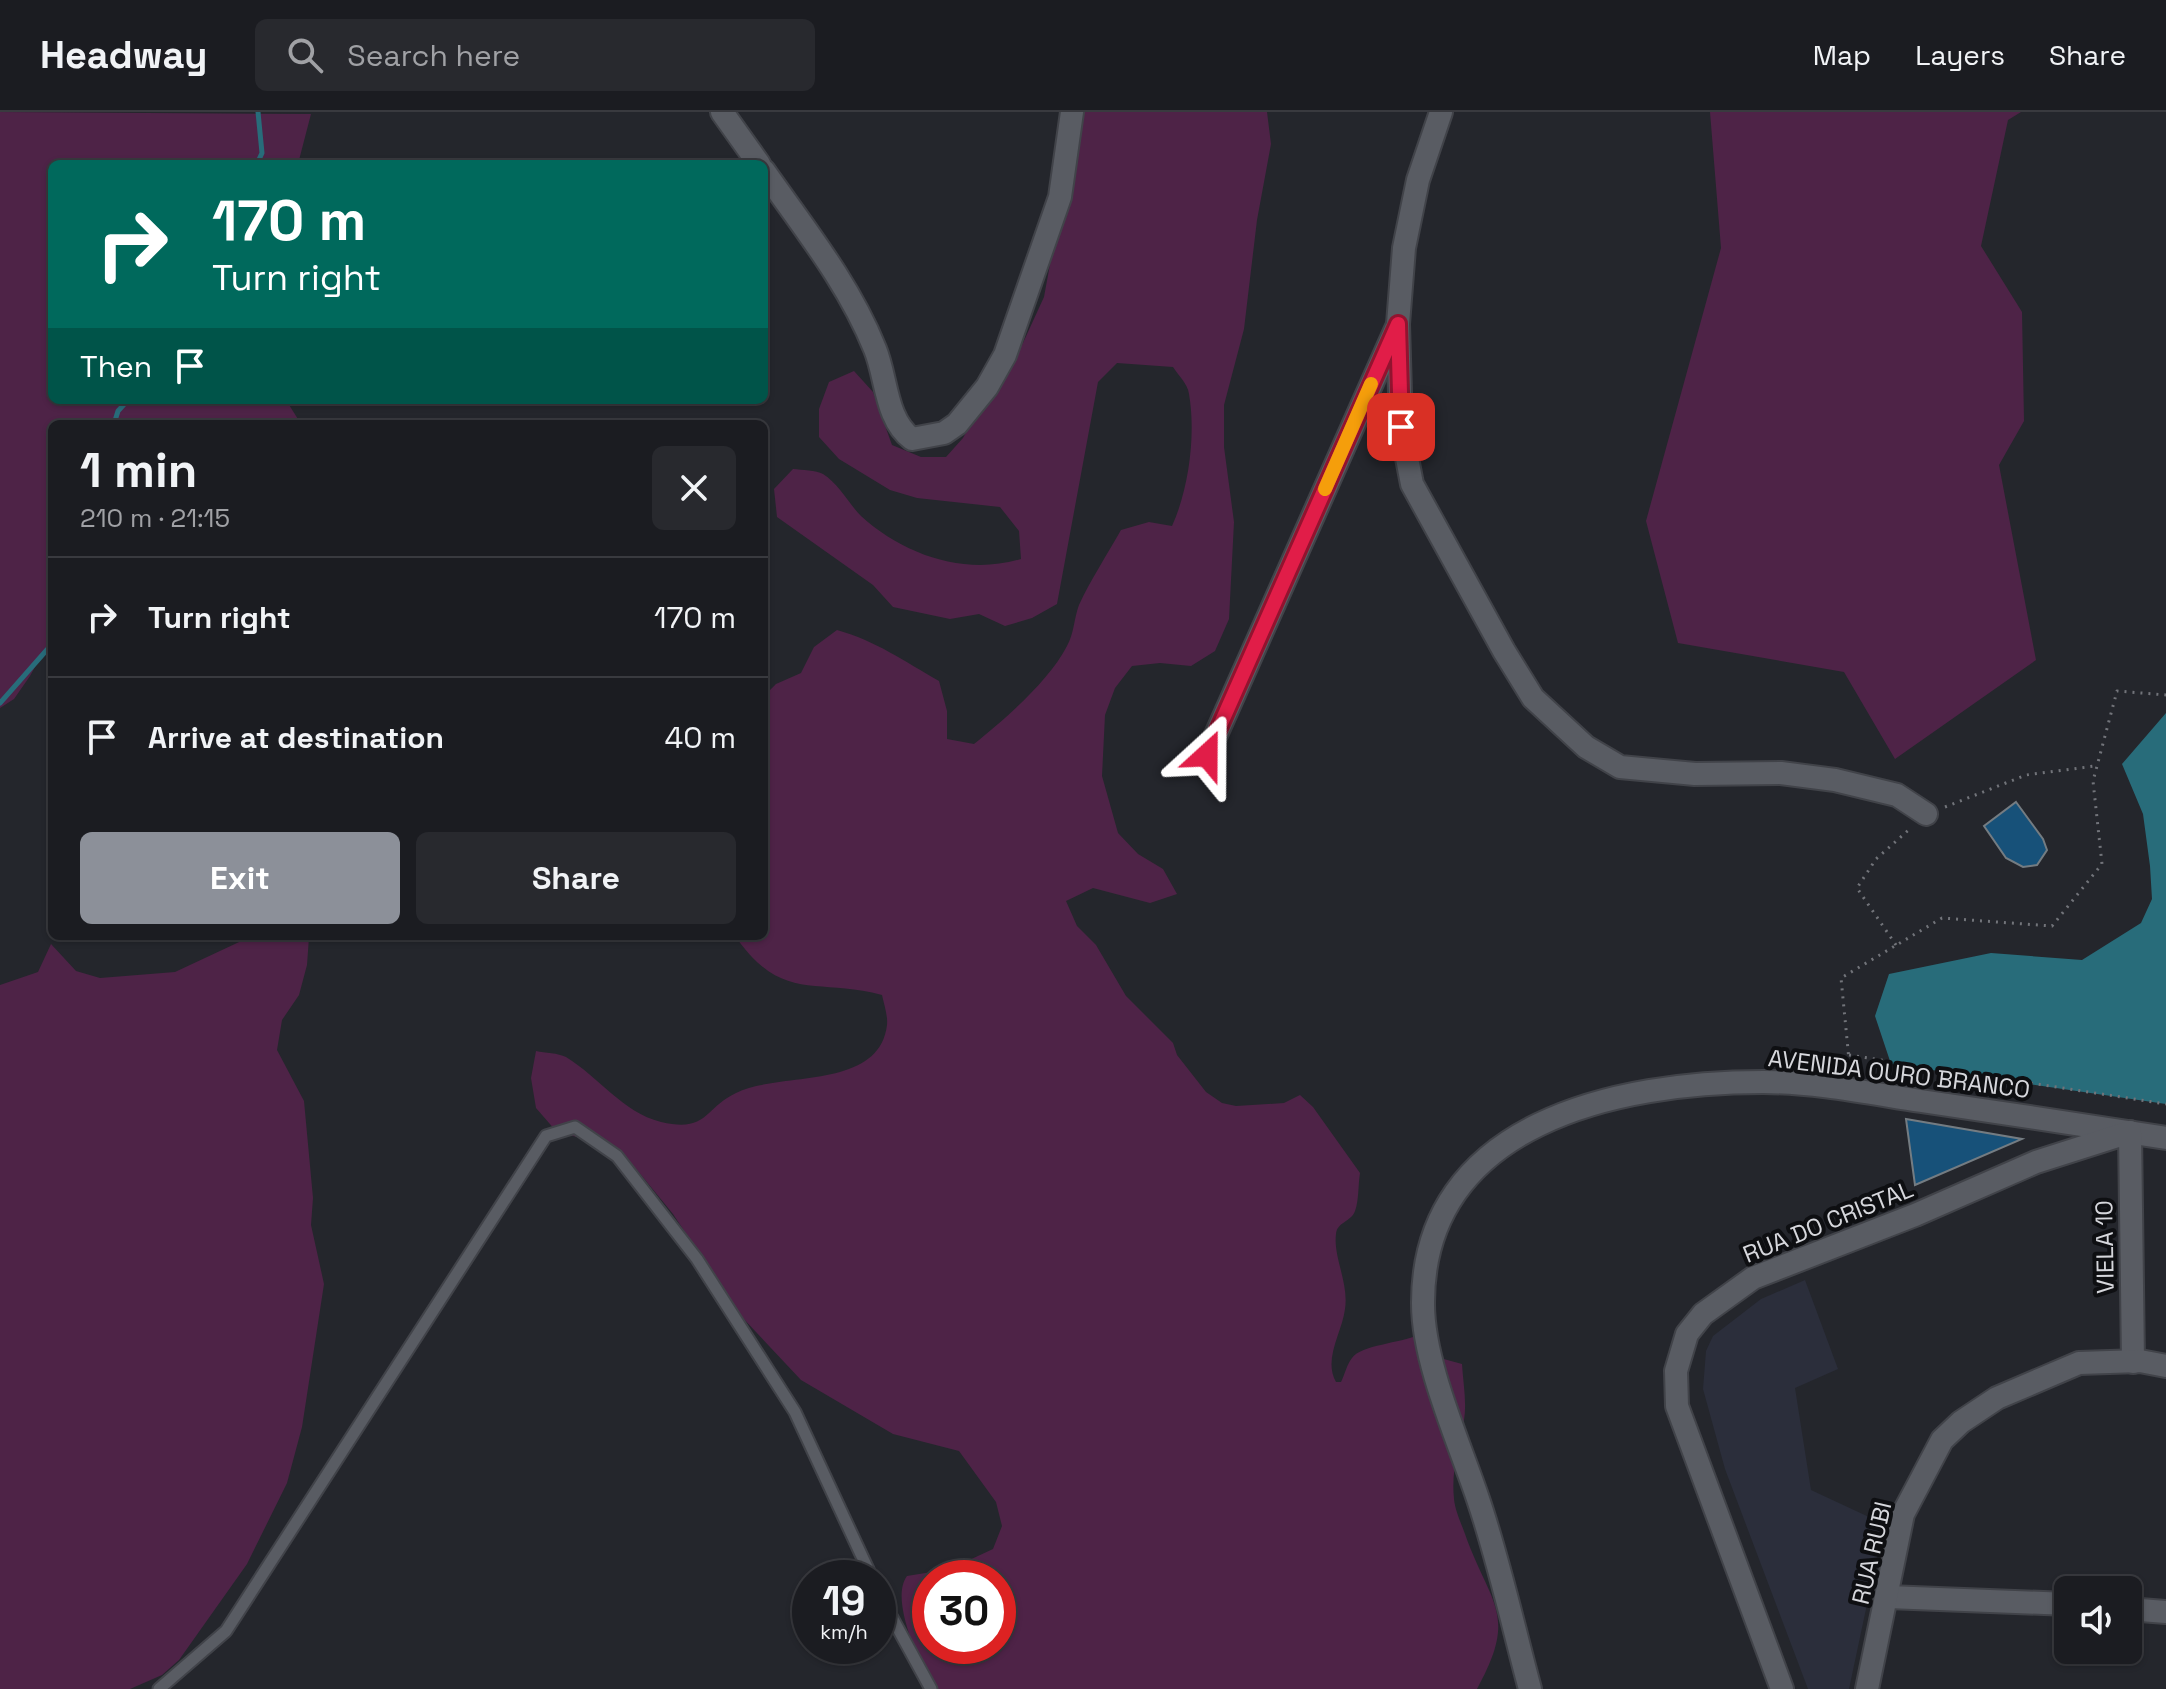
<!DOCTYPE html>
<meta charset="utf-8">
<style>
:root{--surface:#1b1c21;--page:#28292e;--text:#f1f3f6;--muted:#a0a1a5;--line:#393a3f;--accent:#8c9099}
body{margin:0;font-family:"Space Grotesk",sans-serif;background:var(--page);color:var(--text);height:100vh;display:flex;flex-direction:column;font-size:30px;white-space:nowrap}
*{box-sizing:border-box;margin:0}
p{font-size:26px;color:var(--muted)}
.icon{flex:none;width:44px;height:44px;fill:none;stroke:currentColor;stroke-width:2;stroke-linecap:round;stroke-linejoin:round}
.map{position:relative;flex:1;overflow:hidden}
.sheet{position:absolute;left:48px;top:308px;width:720px;height:520px;display:flex;flex-direction:column;background:var(--surface);border-radius:12px;box-shadow:0 2px 6px #0004,0 0 0 2px var(--line)}
.sheet>*{flex:none}
.hud{position:absolute;left:48px;top:48px;width:720px;height:244px;border-radius:12px;box-shadow:0 2px 6px #0004,0 0 0 2px var(--line);background:#00695c;color:#fff;overflow:hidden}
.buttons{position:absolute;left:2054px;top:1464px;display:grid;gap:16px}
.buttons a{display:grid;place-items:center;width:88px;height:88px;border-radius:12px;background:var(--surface);box-shadow:0 2px 6px #0004,0 0 0 2px var(--line);font-size:40px}
.speed{position:absolute;left:792px;top:1448px;display:flex;gap:16px;font-size:40px;font-weight:700;text-align:center}
.speed>*{display:grid;place-content:center;width:104px;height:104px;border-radius:50%;background:var(--surface);box-shadow:0 2px 6px #0004,0 0 0 2px var(--line);line-height:1}
.speed small{font-size:20px;font-weight:400}
.speed .limit{border:12px solid #d22;background:#fff;color:#111}
.pin{position:absolute;display:grid;place-items:center;width:68px;height:68px;color:#fff;margin:-34px;border-radius:16px;box-shadow:0 4px 12px #0006}
.me{position:absolute;width:88px;margin:-44px;rotate:24deg;stroke-linejoin:round;filter:drop-shadow(0 0 6px #0008)}
.turn{display:flex;align-items:center;gap:28px;height:168px;padding:0 32px;font-size:36px}
.turn .icon{width:104px;height:104px;stroke-width:2.5}
.turn b{display:block;font-size:56px;line-height:68px}
.then{display:flex;align-items:center;height:76px;padding:0 32px;background:#0003;gap:16px;font-size:30px}
.round{display:grid;place-items:center;flex:none;width:84px;height:84px;border-radius:12px;background:var(--page)}
.headline{display:flex;align-items:center;justify-content:space-between;height:136px;padding:0 32px}
h1{font-size:48px;font-weight:600;line-height:60px}
.cta{display:flex;gap:16px;margin-top:auto;padding:16px 32px}
.cta a{flex:1;height:92px;border-radius:12px;background:var(--accent);color:#fff;font-size:32px;font-weight:600;line-height:92px;text-align:center}
.cta a+a{background:var(--page);color:var(--text)}
ul{padding:0;list-style:none}
li{display:flex;align-items:center;gap:24px;height:120px;padding:0 32px;border-top:2px solid var(--line)}
li div{flex:1}
li b{display:block;font-size:30px}
li em{font-style:normal}
header{display:flex;align-items:center;gap:48px;box-sizing:border-box;height:112px;padding:0 40px;background:var(--surface);border-bottom:2px solid var(--line)}
header strong{font-size:38px}
nav{display:flex;gap:44px;margin-inline-start:auto;font-size:28px}
.search{width:560px;height:72px;background:var(--page);display:flex;align-items:center;gap:20px;box-sizing:border-box;padding:0 28px;border-radius:12px;color:var(--muted);font-size:30px}
.map>svg:first-child{display:block}
.built{fill:#2b2e3b}
.green{fill:#4e2347;fill-rule:evenodd}
.water{fill:#286c7a}
.lines{fill:none;stroke-linecap:round;stroke-linejoin:round}
.stream{stroke:#286c7a;stroke-width:5}
.building{fill:#175179;stroke:#747c82;stroke-width:2}
.lane-casing{stroke:#414349;stroke-width:15}
.street-casing{stroke:#414349;stroke-width:26}
.path{stroke:#72747a;stroke-width:3;stroke-dasharray:2 6;stroke-linecap:butt}
.lane{stroke:#595c63;stroke-width:11}
.street{stroke:#595c63;stroke-width:22}
.route-casing{stroke:#92132f;stroke-width:20}
.route{stroke:#e11d48;stroke-width:14}
.slow{stroke:#f59e0b;stroke-width:14}
.labels{text-anchor:middle;stroke-width:8;stroke-linejoin:round;paint-order:stroke}
.street-label{font-size:24px;fill:#d6d7dc;stroke:#0e0f12}
</style>
<header>
<strong>Headway</strong>
<div class="search"><svg class="icon" aria-label="search" viewBox="0 0 24 24"><circle cx="10" cy="10" r="6"/><path d="M15 15l6 6"/></svg>Search here</div>
<nav><a>Map</a><a>Layers</a><a>Share</a></nav>
</header>
<div class="map">
<svg width="2166" height="1577" viewBox="0 0 2166 1577">
<rect width="100%" height="100%" fill="#24262c"/>
<polygon class="built" points="1805,1168 1838,1257 1795,1276 1811,1378 1884,1412 1849,1577 1808,1577 1725,1357 1703,1277 1706,1239 1713,1224 1761,1187"/>
<g class="green">
<polygon points="0,0 311,2 298,52 52,52 52,288 286,288 301,312 52,312 52,524 30,564 14,587 0,596"/>
<path d="M1078,0H1267L1271,32L1257,108L1244,217L1224,293V335L1234,410L1229,507L1215,539L1191,554L1160,551L1132,554L1115,576L1105,603L1102,664L1118,721L1138,742L1163,757L1177,782L1150,791L1093,776L1066,789L1077,814L1096,833L1126,884L1173,931L1177,943L1206,980L1222,991L1236,994L1284,991L1300,983L1313,995L1360,1061C1358,1073 1359,1088 1355,1099C1351,1110 1337,1110 1336,1122C1333,1145 1349,1171 1345,1197C1342,1221 1323,1247 1336,1270H1341C1345,1262 1347,1252 1352,1246C1361,1233 1401,1231 1418,1223L1440,1246L1462,1252C1463,1270 1467,1290 1464,1308C1459,1335 1451,1358 1454,1387C1455,1398 1461,1411 1465,1422C1490,1493 1519,1501 1477,1577H932C921,1552 889,1488 907,1464L950,1457L993,1437L1002,1414L996,1390L959,1339L893,1322L801,1268L740,1203L673,1102L637,1058L611,1035L556,1019L536,996L531,966L536,939C545,941 558,941 566,945C599,965 622,1000 661,1010C708,1021 704,996 736,981C779,959 879,979 887,913C888,904 884,892 882,883C815,865 783,892 735,824H764V584L776,572L801,561L814,535L837,518C876,529 904,549 939,569L947,599V627L974,632C1005,607 1049,569 1067,534C1074,522 1074,506 1079,493C1091,467 1107,443 1121,418L1149,410L1172,414C1189,377 1196,322 1189,282C1188,272 1178,263 1173,255L1117,251L1098,270L1057,492L1032,506L1005,514L979,502L950,507L893,495L873,473L777,405L774,377L793,357C802,358 816,358 823,362C838,371 849,392 861,404C904,443 965,464 1021,447L1019,419L1000,395L917,386L890,378L839,347L819,325V297L829,270L854,259L873,280L892,333L921,345H946L963,326L996,267L1022,233L1044,185ZM930,1466H998V1534H930Z"/>
<polygon points="1710,0 2021,0 2008,8 1981,134 2022,200 2024,309 1999,353 2036,548 1895,647 1844,560 1678,531 1646,409 1721,136"/>
<polygon points="252,824 309,825 307,853 299,883 282,908 277,938 304,989 313,1086 311,1113 324,1172 302,1315 287,1371 247,1452 179,1548 162,1563 130,1577 0,1577 0,873 38,860 51,832 76,859 100,866 175,860"/>
</g>
<polygon class="water" points="2166,601 2166,992 1891,952 1875,904 1889,862 1991,841 2082,848 2141,811 2152,787 2150,754 2143,702 2122,652"/>
<g class="lines">
<g class="stream">
<polyline points="257,52 262,41 258,0"/>
<polyline points="114,312 118,299 128,288"/>
<polyline points="0,591 52,532"/>
</g>
</g>
<g class="building">
<polygon points="2016,690 2043,727 2047,738 2037,753 2023,755 2006,746 1984,714"/>
<polygon points="1906,1007 2022,1027 1915,1073"/>
</g>
<g class="lines">
<g class="lane-casing">
<g id="lane">
<polyline points="878,1480 931,1577"/>
<polyline points="159,1577 226,1519 546,1024 575,1015 617,1044 697,1147 795,1300 872,1466"/>
</g>
</g>
<g class="street-casing">
<g id="street">
<polyline points="722,0 759,52"/>
<polyline points="1441,0 1418,68 1404,136 1398,212 1401,315 1412,372 1504,539 1533,586 1586,635 1620,655 1695,662 1781,661 1835,668 1897,683 1926,702"/>
<path d="M764,59C804,116 849,172 875,237C887,266 885,307 912,327L944,321L957,312L987,275L1005,243L1060,85L1072,0"/>
<polyline points="1207,643 1396,217"/>
<polyline points="1888,1485 2068,1492"/>
<polyline points="2128,1497 2166,1500"/>
<path d="M1530,1577C1513,1514 1499,1449 1478,1387C1459,1330 1423,1251 1423,1192C1422,1010 1619,970 1763,970C1816,970 1869,981 1921,989C2003,1001 2084,1013 2166,1026"/>
<polyline points="1782,1577 1677,1294 1676,1259 1687,1222 1703,1202 1753,1166 1915,1103 2036,1050 2130,1020 2133,1250"/>
<polyline points="1867,1577 1903,1402 1942,1328 1961,1310 1997,1286 2079,1251 2140,1249 2166,1254"/>
</g>
</g>
<g class="path">
<polyline points="1945,695 2026,663 2095,654"/>
<polyline points="1896,833 1857,776 1876,747 1912,715"/>
<polyline points="1849,943 2166,992"/>
<polyline points="1850,958 1841,866 1942,806 2052,814 2102,752 2093,669 2117,579 2166,583"/>
</g>
<use href="#lane" class="lane"/>
<use href="#street" class="street"/>
</g>
<g class="lines">
<g class="route-casing">
<polyline id="route" points="1207,643 1398,212 1401,315"/>
</g>
<use href="#route" class="route"/>
<polyline class="slow" points="1325,377 1371,272"/>
</g>
<g class="labels">
<g class="street-label">
<text transform="translate(1899 962) rotate(7)" y="8">AVENIDA OURO BRANCO</text>
<text transform="translate(1828 1110) rotate(-22)" y="8">RUA DO CRISTAL</text>
<text transform="translate(2105 1135) rotate(-91)" y="8">VIELA 10</text>
<text transform="translate(1872 1441) rotate(-77)" y="8">RUA RUBI</text>
</g>
</g>
</svg>
<div class="buttons">
<a><svg class="icon" aria-label="sound" viewBox="0 0 24 24"><path d="M4 9h4l5-4v14l-5-4H4zM17 9q2 3 0 6"/></svg></a>
</div>
<div class="speed"><div>19<small>km/h</small></div><div class="limit">30</div></div>
<div class="pin" style="left:1401px;top:315px;background:#d93025"><svg class="icon" aria-label="arrive" viewBox="0 0 24 24"><path d="M6 21V4h12l-3 4 3 4H6"/></svg></div>
<svg class="me" style="left:1207px;top:643px" viewBox="-20 -20 40 40"><path d="M0-17L14 15 0 8-14 15z" fill="#e11d48" stroke="#fff" stroke-width="4"/></svg>
<div class="hud">
<div class="turn"><svg class="icon" aria-label="right" viewBox="0 0 24 24"><path d="M7 20v-9h11M14 6l5 5-5 5"/></svg><div><b>170 m</b>Turn right</div></div>
<div class="then">Then<svg class="icon" aria-label="arrive" viewBox="0 0 24 24"><path d="M6 21V4h12l-3 4 3 4H6"/></svg></div>
</div>
<section class="sheet">
<div class="headline"><div><h1>1 min</h1><p>210 m · 21:15</p></div><a class="round"><svg class="icon" aria-label="close" viewBox="0 0 24 24"><path d="M6 6l12 12M18 6L6 18"/></svg></a></div>
<ul>
<li><svg class="icon" aria-label="right" viewBox="0 0 24 24"><path d="M7 20v-9h11M14 6l5 5-5 5"/></svg><div><b>Turn right</b></div><em>170 m</em></li>
<li><svg class="icon" aria-label="arrive" viewBox="0 0 24 24"><path d="M6 21V4h12l-3 4 3 4H6"/></svg><div><b>Arrive at destination</b></div><em>40 m</em></li>
</ul>
<div class="cta"><a>Exit</a><a>Share</a></div>
</section>
</div>
